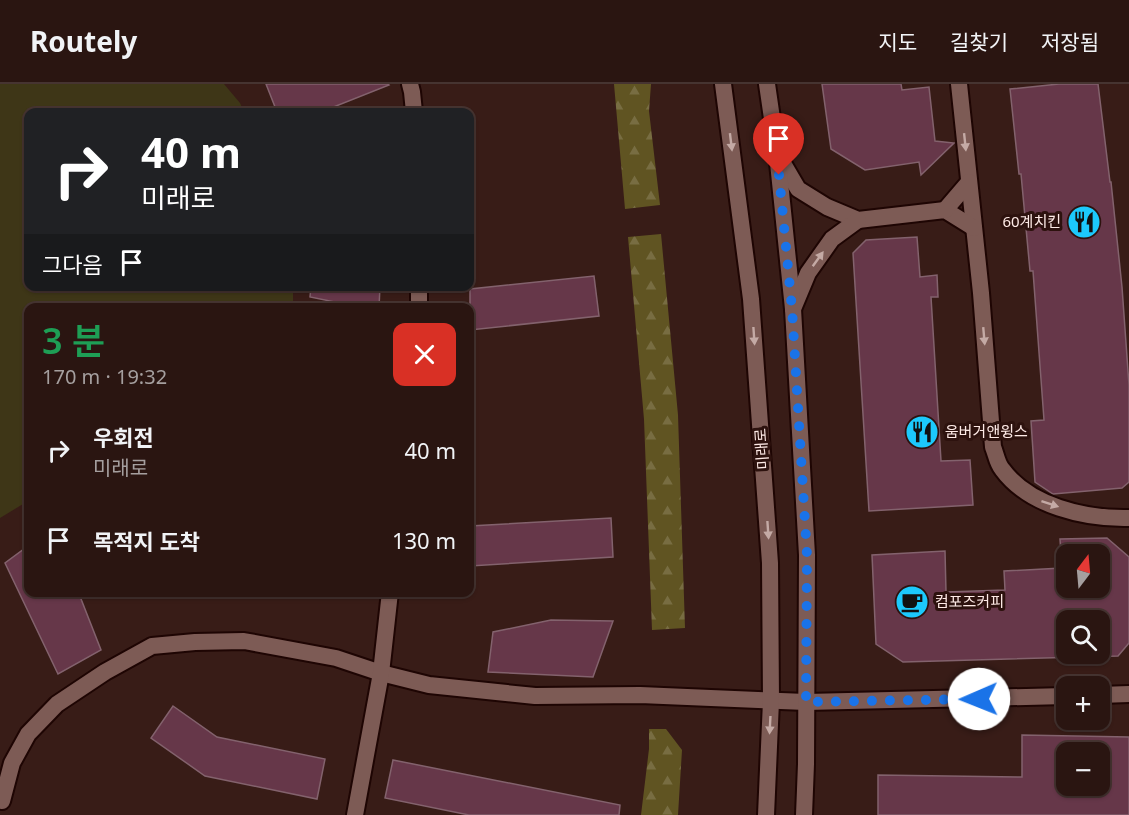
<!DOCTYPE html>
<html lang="ko">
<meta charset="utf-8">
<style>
:root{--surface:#2a1511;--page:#36221f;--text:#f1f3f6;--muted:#a59f9f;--line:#463431}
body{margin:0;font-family:"Noto Sans","Noto Sans KR",sans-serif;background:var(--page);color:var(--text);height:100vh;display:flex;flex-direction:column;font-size:22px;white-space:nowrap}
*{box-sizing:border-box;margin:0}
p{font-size:20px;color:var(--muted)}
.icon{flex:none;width:33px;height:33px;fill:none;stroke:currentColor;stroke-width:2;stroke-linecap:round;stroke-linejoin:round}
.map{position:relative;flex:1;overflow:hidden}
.sheet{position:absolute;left:24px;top:219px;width:450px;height:294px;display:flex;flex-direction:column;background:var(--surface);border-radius:12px;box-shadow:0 2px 4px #0004,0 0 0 2px var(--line)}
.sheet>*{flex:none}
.guide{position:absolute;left:24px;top:24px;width:450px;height:183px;border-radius:12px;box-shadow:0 2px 4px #0004,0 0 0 2px var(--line);background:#202124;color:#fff;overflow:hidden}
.needle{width:39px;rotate:16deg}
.fabs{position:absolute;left:1056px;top:460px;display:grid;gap:12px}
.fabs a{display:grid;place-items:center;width:54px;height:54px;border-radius:12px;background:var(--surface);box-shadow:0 2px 4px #0004,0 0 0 2px var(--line);font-size:30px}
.pin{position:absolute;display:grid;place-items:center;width:51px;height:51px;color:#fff;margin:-62px -26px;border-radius:50% 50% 50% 0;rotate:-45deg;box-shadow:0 0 6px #0007}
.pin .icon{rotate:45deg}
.me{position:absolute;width:66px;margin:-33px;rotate:269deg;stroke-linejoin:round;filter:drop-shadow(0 0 4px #0008)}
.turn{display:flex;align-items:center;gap:21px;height:126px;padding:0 18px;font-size:27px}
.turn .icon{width:78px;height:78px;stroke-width:2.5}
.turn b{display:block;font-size:42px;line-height:51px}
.then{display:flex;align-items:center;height:57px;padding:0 18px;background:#0003;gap:12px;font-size:22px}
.round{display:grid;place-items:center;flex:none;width:63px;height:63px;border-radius:12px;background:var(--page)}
.headline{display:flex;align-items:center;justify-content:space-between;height:102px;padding:0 18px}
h1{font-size:36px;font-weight:600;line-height:45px;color:#1e9e55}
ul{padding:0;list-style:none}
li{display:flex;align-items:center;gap:18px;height:90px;padding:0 18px}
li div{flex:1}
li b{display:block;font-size:22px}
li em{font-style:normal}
header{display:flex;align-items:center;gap:36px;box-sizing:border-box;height:84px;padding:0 30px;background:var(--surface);border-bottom:2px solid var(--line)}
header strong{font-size:28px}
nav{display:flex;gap:33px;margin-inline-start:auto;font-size:21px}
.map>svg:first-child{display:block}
.forest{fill:url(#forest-firs)}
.park{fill:#3e3617}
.building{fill:#663749;stroke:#83626d;stroke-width:1.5;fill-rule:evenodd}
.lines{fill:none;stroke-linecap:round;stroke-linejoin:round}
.service-casing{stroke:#1e0503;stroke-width:20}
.minor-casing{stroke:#1e0503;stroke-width:20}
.tertiary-casing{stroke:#1e0503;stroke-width:20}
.service{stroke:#7d5b55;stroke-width:16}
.minor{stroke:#7d5b55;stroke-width:16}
.tertiary{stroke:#7d5b55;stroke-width:16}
.oneway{fill:#c4aaa5}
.route{stroke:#1a73e8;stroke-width:10;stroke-dasharray:0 18}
.labels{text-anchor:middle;stroke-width:6;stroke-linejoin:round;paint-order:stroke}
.poi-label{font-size:15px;fill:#feeae6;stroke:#2d120e;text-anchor:start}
.street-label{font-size:15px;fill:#feeae6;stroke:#2d120e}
</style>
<header>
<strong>Routely</strong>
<nav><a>지도</a><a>길찾기</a><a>저장됨</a></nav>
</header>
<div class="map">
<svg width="1129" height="731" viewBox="0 0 1129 731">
<defs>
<pattern id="forest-firs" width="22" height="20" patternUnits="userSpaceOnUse" patternTransform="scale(1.5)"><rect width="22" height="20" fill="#605422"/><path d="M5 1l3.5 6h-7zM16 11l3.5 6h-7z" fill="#786d42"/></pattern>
</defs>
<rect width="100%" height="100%" fill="#381c17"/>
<g class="forest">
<polygon points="614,0 651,0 649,27 660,121 625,125"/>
<polygon points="661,150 678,331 685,544 652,546 644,335 628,153"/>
<polygon points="649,645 666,645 682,666 678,731 641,731 649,665"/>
</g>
<polygon class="park" points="0,0 224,0 240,19 244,28 28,28 28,202 293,203 293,223 28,224 28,417 0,434"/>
<g class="building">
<polygon points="266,0 388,0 389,1 321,28 277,28"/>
<polygon points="822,0 901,0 902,6 929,3 935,57 954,59 921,91 919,78 865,86 831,65"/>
<polygon points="1059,0 1098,0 1110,98 1111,98 1122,203 1129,301 1129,398 1122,404 1053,410 1035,398 1031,337 1044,336 1033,187 1030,187 1021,90 1019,90 1010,5"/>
<polygon points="917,153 920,193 937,191 938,213 931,213 941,377 970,376 973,421 869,427 853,169 866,156"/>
<polygon points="594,192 599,232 470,246 470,205"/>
<polygon points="311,202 380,202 379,224 364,224 310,213"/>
<polygon points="611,434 613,473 470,482 470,442"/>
<path d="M1107,454L1129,473V559L1118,572L903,578L876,560L872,471L945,467L946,508L1005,506L1004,487L1062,484L1060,455ZM1066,471H1100V504H1066ZM1066,537H1100V570H1066Z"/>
<polygon points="28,462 28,508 75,508 81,515 101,566 58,590 5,479"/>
<polygon points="551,536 613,537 593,593 488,588 493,548"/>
<polygon points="173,622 217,653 325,675 317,715 205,692 151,654"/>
<path d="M1022,651L1129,653V731H878V691L1022,693ZM1066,669H1100V702H1066Z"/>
<polygon points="393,676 620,721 619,731 469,731 385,714"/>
</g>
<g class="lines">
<g class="service-casing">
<g id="service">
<polyline points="410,0 412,8 414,28"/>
<path d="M959,0L981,209L993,363C996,370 997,379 1002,385C1029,422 1085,435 1129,434"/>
<polyline points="777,69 798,105 827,123 858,136 945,126 974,144"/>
<polyline points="945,126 969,98"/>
<polyline points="419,224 419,202"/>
<polyline points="793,225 808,189 832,155 858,136"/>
<polyline points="2,717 12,679 28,650 57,620 105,588 152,562 195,558 244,557 336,574 381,589 429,601 535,612 640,611 806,618"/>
<polyline points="355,731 381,589 390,508"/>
</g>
</g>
<g class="minor-casing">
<g id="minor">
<polyline points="1100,611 1129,610"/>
<polyline points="806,618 1066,612"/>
</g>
</g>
<g class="tertiary-casing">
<g id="tertiary">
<polyline points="723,0 751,215 770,479 771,617 766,731"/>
<polyline points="767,0 777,69 793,225 807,471 806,680 804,731"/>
</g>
</g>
<use href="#service" class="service"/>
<use href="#minor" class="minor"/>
<use href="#tertiary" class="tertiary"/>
</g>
<defs><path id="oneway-solid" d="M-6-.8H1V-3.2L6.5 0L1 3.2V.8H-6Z" transform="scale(1.5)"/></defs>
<g class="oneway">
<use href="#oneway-solid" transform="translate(731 58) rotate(83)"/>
<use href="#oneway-solid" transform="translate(965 58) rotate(84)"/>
<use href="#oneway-solid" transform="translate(818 175) rotate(-54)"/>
<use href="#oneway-solid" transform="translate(754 252) rotate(86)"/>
<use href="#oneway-solid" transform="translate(984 252) rotate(85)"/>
<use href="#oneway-solid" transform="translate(1050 420) rotate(18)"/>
<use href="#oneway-solid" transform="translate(768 446) rotate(86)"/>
<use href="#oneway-solid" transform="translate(770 641) rotate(93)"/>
</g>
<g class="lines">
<polyline class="route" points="779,91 792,225 807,471 806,618 979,615"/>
</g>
<defs>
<g id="restaurant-disc" transform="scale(1.725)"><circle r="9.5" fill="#1cc9fc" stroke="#2d120e"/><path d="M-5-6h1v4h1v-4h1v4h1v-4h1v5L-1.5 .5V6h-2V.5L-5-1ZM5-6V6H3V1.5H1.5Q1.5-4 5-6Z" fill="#111"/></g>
<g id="cafe-disc" transform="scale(1.725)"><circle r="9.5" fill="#1cc9fc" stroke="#2d120e"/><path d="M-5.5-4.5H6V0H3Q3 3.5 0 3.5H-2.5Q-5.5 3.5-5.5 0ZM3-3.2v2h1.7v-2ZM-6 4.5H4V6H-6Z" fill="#111"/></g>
</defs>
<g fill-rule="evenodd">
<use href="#restaurant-disc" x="1084" y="138"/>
<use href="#restaurant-disc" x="922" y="348"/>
<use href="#cafe-disc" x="912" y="518"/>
</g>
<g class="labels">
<g class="poi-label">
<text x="1061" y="143" text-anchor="end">60계치킨</text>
<text x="945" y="353">움버거앤윙스</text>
<text x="935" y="523">컴포즈커피</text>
</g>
<g class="street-label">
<text transform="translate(762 365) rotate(-94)" y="5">미래로</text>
</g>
</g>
</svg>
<div class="fabs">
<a><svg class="needle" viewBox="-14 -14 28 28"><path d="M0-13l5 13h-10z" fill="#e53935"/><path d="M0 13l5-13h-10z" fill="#a59f9f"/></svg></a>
<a><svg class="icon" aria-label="search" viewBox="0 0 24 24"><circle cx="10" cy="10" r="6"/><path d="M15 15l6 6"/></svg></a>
<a>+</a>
<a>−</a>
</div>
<div class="pin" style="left:779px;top:91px;background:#d93025"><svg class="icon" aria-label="arrive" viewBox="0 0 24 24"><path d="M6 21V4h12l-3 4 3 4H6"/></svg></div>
<svg class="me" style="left:979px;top:615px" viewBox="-20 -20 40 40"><circle r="19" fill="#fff"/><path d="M0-13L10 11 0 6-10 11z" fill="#1a73e8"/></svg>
<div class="guide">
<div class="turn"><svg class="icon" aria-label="right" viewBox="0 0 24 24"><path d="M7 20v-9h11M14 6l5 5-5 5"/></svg><div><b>40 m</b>미래로</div></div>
<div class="then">그다음<svg class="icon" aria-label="arrive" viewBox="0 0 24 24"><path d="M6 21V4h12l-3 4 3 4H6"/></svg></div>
</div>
<section class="sheet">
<div class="headline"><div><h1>3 분</h1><p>170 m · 19:32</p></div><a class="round" style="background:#d93025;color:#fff"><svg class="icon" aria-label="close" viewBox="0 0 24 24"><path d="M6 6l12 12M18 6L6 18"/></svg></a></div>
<ul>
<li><svg class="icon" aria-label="right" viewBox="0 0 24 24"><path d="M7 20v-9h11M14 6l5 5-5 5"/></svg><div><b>우회전</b><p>미래로</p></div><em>40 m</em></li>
<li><svg class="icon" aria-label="arrive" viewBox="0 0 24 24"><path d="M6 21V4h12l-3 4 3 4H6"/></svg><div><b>목적지 도착</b></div><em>130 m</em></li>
</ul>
</section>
</div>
